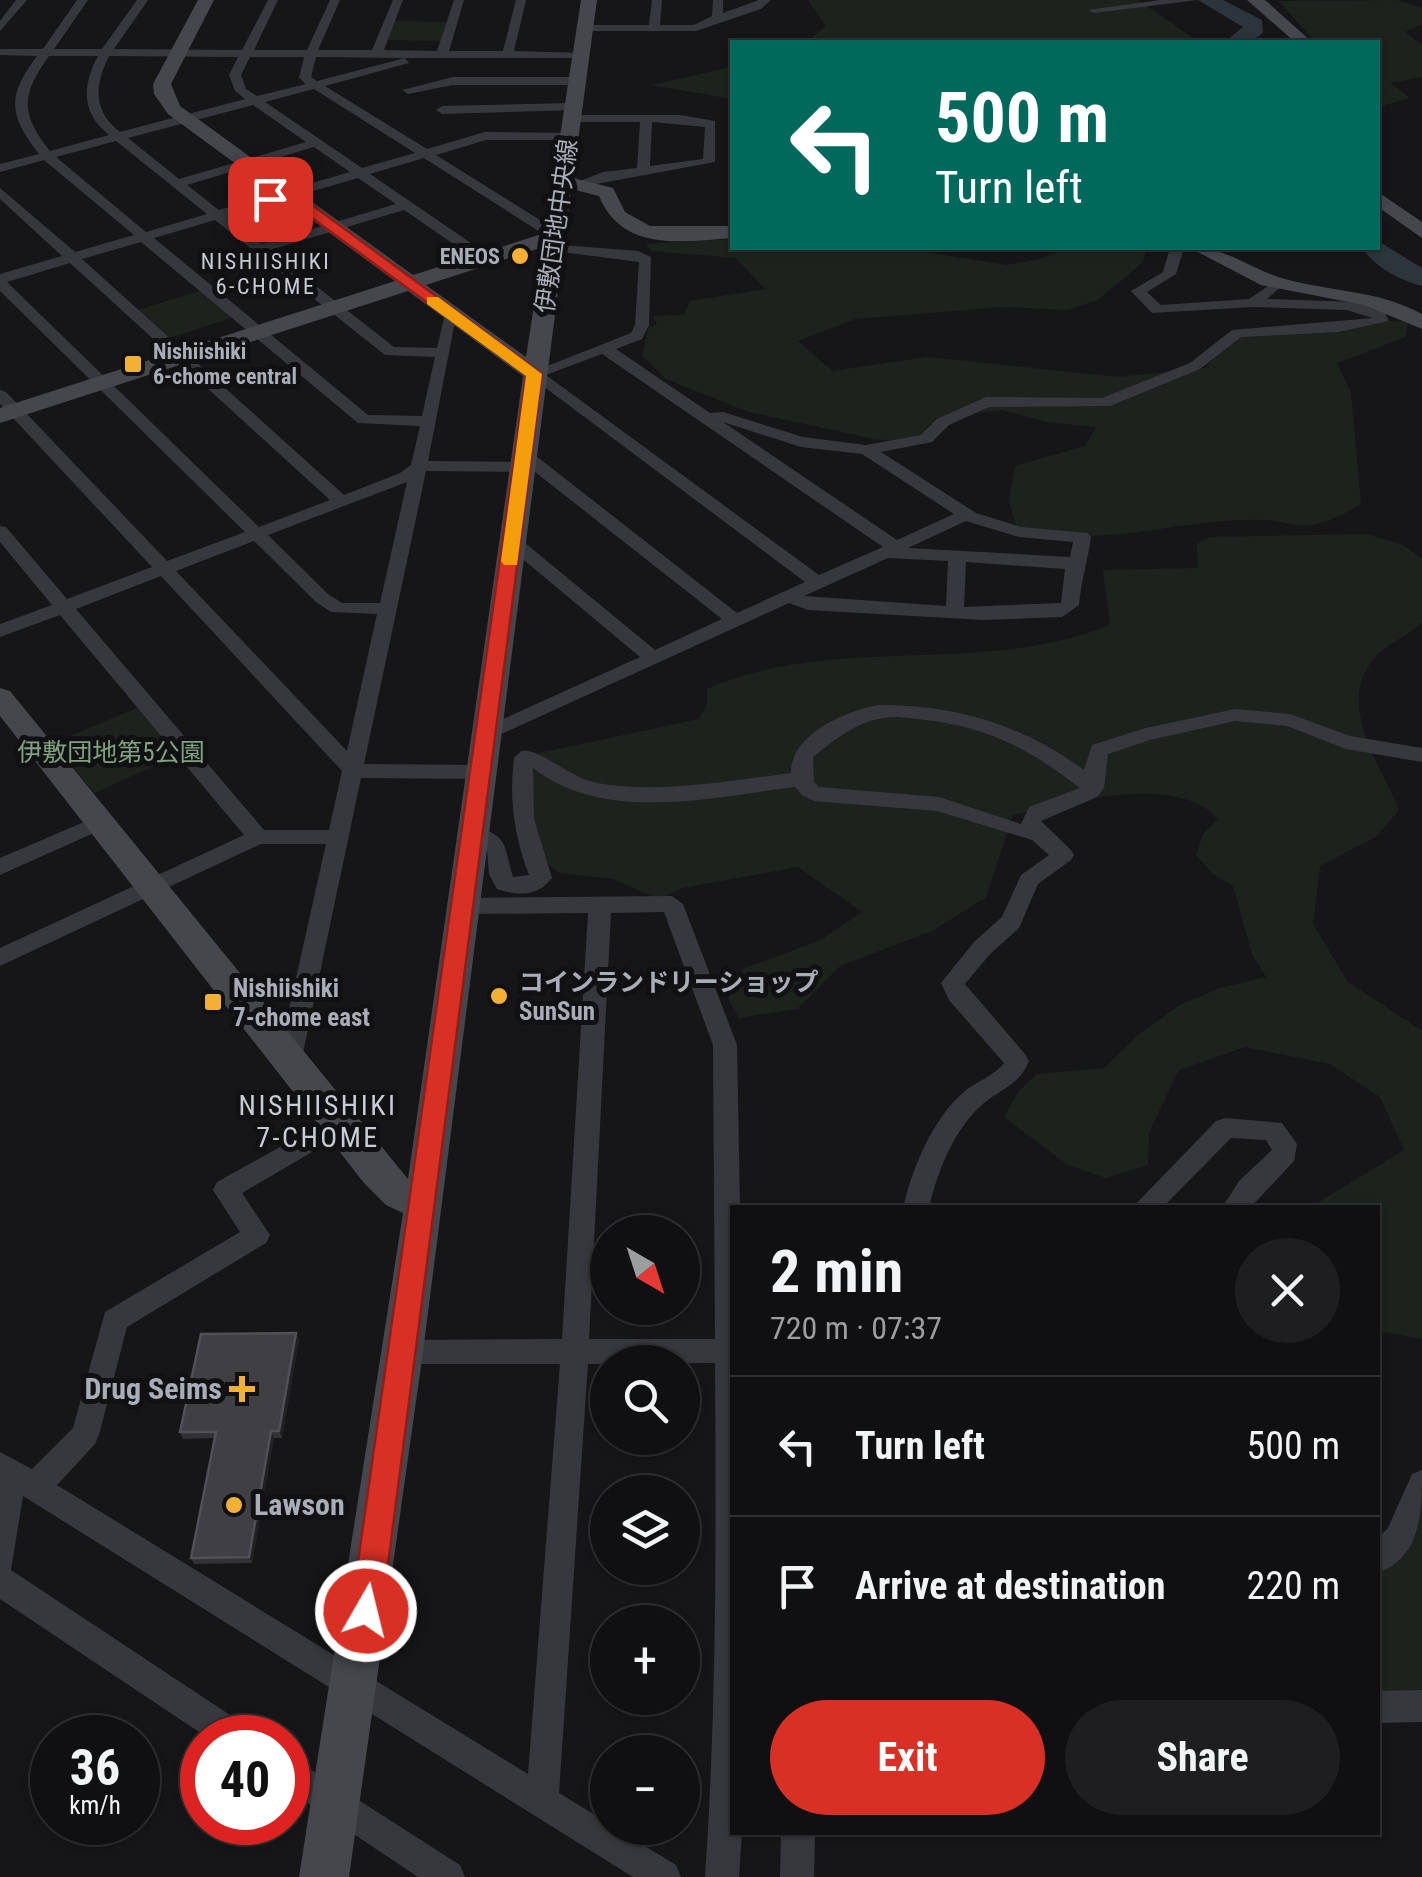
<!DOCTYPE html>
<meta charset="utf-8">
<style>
:root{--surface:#101012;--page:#1e1e20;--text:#f1f3f6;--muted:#9c9d9f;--line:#303032;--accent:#d93025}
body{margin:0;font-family:"Roboto Condensed","Noto Sans JP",sans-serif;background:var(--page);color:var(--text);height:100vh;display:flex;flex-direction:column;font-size:38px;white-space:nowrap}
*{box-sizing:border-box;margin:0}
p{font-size:32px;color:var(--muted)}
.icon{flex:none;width:55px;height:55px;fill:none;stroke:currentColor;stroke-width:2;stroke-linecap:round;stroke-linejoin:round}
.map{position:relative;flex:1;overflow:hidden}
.details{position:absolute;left:730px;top:1205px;width:650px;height:630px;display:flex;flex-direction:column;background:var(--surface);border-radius:0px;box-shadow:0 2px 8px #0004,0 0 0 2px var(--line)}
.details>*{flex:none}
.guide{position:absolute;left:730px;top:40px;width:650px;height:210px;border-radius:0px;box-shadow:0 2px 8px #0004,0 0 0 2px var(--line);background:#00695c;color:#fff;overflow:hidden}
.needle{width:65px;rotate:141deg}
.tools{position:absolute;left:590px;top:1215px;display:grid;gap:20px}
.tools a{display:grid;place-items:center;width:110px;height:110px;border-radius:50%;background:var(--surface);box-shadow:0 2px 8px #0004,0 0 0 2px var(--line);font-size:50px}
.speed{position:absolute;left:30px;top:1715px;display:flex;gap:20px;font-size:50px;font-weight:700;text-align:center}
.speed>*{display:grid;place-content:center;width:130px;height:130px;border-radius:50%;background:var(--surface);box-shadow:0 2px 8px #0004,0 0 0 2px var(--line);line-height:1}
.speed small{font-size:25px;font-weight:400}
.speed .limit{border:15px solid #d22;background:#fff;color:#111}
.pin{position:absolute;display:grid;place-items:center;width:85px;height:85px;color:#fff;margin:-42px;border-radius:20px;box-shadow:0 5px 15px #0006}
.me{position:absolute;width:110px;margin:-55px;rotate:8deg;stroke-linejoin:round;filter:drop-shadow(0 0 8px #0008)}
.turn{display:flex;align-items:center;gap:35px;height:210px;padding:0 40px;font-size:45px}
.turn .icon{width:130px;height:130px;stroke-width:2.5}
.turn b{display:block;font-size:70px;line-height:85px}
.round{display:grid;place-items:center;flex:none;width:105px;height:105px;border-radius:52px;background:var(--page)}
.head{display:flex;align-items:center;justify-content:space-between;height:170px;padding:0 40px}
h1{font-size:60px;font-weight:700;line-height:75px}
.action{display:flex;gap:20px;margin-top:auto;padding:20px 40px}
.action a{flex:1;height:115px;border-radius:60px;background:var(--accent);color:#fff;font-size:40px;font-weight:700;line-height:115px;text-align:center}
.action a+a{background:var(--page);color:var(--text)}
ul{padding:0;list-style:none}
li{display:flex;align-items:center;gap:30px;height:140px;padding:0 40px;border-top:2px solid var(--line)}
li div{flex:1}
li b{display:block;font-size:38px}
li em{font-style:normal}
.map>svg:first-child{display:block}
.green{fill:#1c231d}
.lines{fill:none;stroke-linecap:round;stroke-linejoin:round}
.river{fill:#2c353c;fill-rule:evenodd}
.street{fill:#37383d;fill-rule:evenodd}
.secondary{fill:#45474d;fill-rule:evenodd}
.wall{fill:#323236}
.shaded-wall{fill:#212124}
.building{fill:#3f3f44;stroke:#4f5156;stroke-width:2.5}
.route{fill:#d93025;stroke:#8d1f18;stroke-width:2.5}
.slow{fill:#f59e0b}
.poi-dot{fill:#f2b134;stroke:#111113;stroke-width:4}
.labels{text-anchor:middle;stroke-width:10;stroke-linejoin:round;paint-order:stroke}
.far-poi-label{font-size:22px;font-weight:bold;fill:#a8adb8;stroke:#111113;text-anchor:end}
.far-neighbourhood-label{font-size:22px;letter-spacing:2.5px;fill:#c9ccd4;stroke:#111113}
.street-label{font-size:25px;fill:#a8adb8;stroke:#111113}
.park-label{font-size:25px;fill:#7fa381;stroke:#111113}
.poi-label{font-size:25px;font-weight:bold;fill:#a8adb8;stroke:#111113;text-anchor:start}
.neighbourhood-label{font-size:28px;letter-spacing:2.5px;fill:#c9ccd4;stroke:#111113}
.near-poi-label{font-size:30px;font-weight:bold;fill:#a8adb8;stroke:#111113;text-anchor:end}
</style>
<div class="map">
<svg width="1422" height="1877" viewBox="0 0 1422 1877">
<rect width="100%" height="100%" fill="#161618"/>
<g class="green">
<polygon points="808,0 1138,0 1199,42 806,42 826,26"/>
<polygon points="1397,0 1422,8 1422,24 1405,32 1422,45 1422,77 1390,83 1410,98 1378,107 1378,42 1315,42 1279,1"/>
<polygon points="393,21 447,22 443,41 386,40"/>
<polygon points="732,67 732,99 651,85"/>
<path d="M732,239V248H902L1006,265L1040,259L1068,248H1147L1143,262L1120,282L1097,300L1068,310L1003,307L855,319L798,341L832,371L927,357L1117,377L1205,368L1225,346L1245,335L1334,332L1389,321L1408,322L1406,337L1337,363L1351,393L1361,504C1344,514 1330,522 1311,525C1296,528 1280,520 1265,520C1183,516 1097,553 1016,526L1009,501L1015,466L1085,446L1096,427L1047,422L1002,410L959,415L908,442L874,439L749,412L666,379L642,355L649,327L657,325L653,316L684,315L690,301L765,289L736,258L651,251L646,244Z"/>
<polygon points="202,290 234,317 169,338 138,310"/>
<path d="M1366,534L1403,545L1422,559V622C1409,635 1390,642 1377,655C1333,702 1380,763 1399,810L1376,837L1320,866L1313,924L1348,982L1422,1031V1339L1386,1332L1378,1335V1208L1311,1207L1404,1150L1380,1097L1330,1064L1245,1047L1179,1070L1149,1132L1148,1165L1106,1178L1068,1165L1004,1117L1018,1092L1037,1074L1104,1068L1137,1036L1180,1005L1220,988L1266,977L1252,954L1233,886L1214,875L1196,855L1203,834L1218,819C1176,772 1067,803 1013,815L986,897L934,930L840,966L797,1009L739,1018L728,999L743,969L821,940L862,912L798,867L682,888L658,899L613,879L559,873L538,855L527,817L529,766L539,753L699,719L707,704V689C833,633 983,677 1110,625L1103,570L1198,568L1197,544L1210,537Z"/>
<polygon points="139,707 181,754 94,793 54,743"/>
<polygon points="1422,1496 1422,1691 1378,1693 1378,1573 1404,1556"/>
</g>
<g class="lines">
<g class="river">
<polygon points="1198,0 1223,0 1262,20 1263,33 1250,42 1225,42 1243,27"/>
<path d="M1378,241L1422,268V286C1399,280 1375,267 1362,248H1378Z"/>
</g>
<g class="street">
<polygon points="16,0 27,0 0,31 0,21"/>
<path d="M77,0H88L54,49H102L137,0H148L114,49L242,50L268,0H278L254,50H307L330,0H340L318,50H372L393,0H403L384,50L437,51L454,0H464L449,51H503L516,0H526L514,51L585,53L581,58H405L409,63L325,86L427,149L485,132L573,133V139L569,140H486L436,155L561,233V239H551L424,158L370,174L487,254V260H477L404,210L270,250L394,347L437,348L445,314L457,311L428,461L522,462L517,456L519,452H531L737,613L805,582L527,374L631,333L635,325L639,262L554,251L547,247L549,244L638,251L651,257L649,325L642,339L616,349L710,413L723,412L803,437L866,445L921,435L937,419L986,397L1102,398L1190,363L1232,330L1373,318L1346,310L1253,307L1152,313L1131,291L1163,272L1170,248H1184L1176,274L1147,292L1161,305L1249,299L1277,280L1284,284L1267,299L1356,302L1384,311L1389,321L1338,332L1241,337L1200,369L1110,406L989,407L949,425L932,442L881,452L976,513L1021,527L1088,533L1091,537C1088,560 1081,581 1079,605L1062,617L984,620L808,610L789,603L486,741L476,735L479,730L640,657L507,546V538H519L655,650L722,619L530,468L523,472L426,471L364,764L482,765L492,772L482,779L361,778L301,1063L297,1070H281L277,1063L326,844H261L0,966V948L244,835L60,615L0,637V624L52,605L0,542V526L6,527L67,599L152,567L0,404V390L6,392L167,561L245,532L0,291V274L62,256L0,199V188L75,252L134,235L44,160L0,172V164L39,154C8,114 7,96 37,56L0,55V49H43ZM49,56H98C82,86 81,113 109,135L50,151C20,113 21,95 49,56ZM109,56L238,57L229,75L235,91L245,99L120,132C93,111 94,86 109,56ZM250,57H304L299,78L306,84L257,96L246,89L241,75ZM316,57L405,58L317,81L311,77ZM314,89L415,153L362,168L265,102ZM253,105L306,142L179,179L128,138ZM116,141L207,214L146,232L56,157ZM314,147L350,172L219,210L187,185ZM358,178L396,204L262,244L227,216ZM215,220L385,355L435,357L422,416L368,415L154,238ZM141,242L358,423L420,426L411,465L400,473L344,495L82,259ZM70,263L330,500L259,527L7,282ZM602,354L883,547L819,575L546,375ZM723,422L801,447L862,454L954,514L897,540ZM407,482L380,603H342L328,594L268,535ZM966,521L1019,537L1073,542L1070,557L908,548ZM254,541L316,602L331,612L377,614L347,751L176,571ZM888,558L948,561L946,606L804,596ZM966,562L1065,569L1061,603L964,607ZM161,576L342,771L329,830H264L76,609Z"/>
<polygon points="652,0 662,0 660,25 694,25 712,16 713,0 723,0 723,13 759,0 771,0 761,9 696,31 585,31 579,28 585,25 649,25"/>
<polygon points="1160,0 1198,0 1094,13 1088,10"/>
<polygon points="453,77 577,77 583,81 577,85 453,85 408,94 402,90"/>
<polygon points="573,103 579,107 577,110 442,114 436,110 442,106"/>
<path d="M568,115H680L715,121V162L580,187V181L603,172L637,168L640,122H572L566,118ZM652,122L705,127L703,159L650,166Z"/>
<path d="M878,705C954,704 1023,725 1084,770L1092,745L1146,728L1235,709L1290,714L1350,736L1422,748V762L1346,749L1287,726L1235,721L1150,740L1108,754L1104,788L1097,797L1041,821L1071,850L1074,855L1071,860L1038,884L1019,928L990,954L965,984L1025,1054L1029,1061C1019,1085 1003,1088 984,1103C955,1127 937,1172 929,1208H903C912,1168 934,1116 966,1090C979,1080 994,1076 1004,1063L949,1000L941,983L974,942L1002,917L1021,875L1049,855L1032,840L937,811L814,801L802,795L795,787C713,797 604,824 533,768L534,819L552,878C537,897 519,896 497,889L489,874L487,850L462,832L473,825C511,837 503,846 513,877L529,875C514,836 509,799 514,758L521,751C539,747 571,779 597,783C660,794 728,781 791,773C790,735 845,711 878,705ZM897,717C977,723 1017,740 1080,788L1029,807L1021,824L939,797L819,787L814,782L813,757C841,735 860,718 897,717Z"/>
<polygon points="98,816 105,818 109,823 105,828 0,875 0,858"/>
<path d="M672,896L683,904L737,1045L740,1208H732V1832H742L739,1877H705C717,1706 716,1535 715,1363L588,1364L559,1793L608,1823V1828H615L676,1865L681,1877H633L23,1496L11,1570L248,1727L253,1738H208L0,1599V1452L32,1469L73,1428L105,1312L240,1232L213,1190L217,1182L339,1114L348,1117L351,1124L348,1131L242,1193L270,1235L266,1243L127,1327L99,1435L95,1444L57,1485L528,1774L560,1364H403L393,1361L389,1352L393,1343L403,1340L562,1339L588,913L463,914L452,906L463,898ZM664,912L713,1045L715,1339H589L611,913Z"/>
<polygon points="1225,1118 1282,1123 1297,1144 1294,1161 1250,1208 1222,1208 1239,1181 1272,1150 1266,1140 1231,1138 1162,1208 1132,1208 1216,1121"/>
<path d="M1422,1470C1422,1510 1422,1557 1378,1573V1538L1388,1528L1412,1474Z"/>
<polygon points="1422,1690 1422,1722 1378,1723 1378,1691"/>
<polygon points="288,1755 460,1865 465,1877 418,1877 288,1790"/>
<polygon points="781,1832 815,1832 814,1877 780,1877"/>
</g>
<g class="secondary">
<path d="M198,0H214L171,84L180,106L413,275L545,233L581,0H597L573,178L613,188L625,212L650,226H732V238C681,242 622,252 599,196L571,189L423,1352L349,1877H299L403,1213L386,1205L364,1183L0,716V688L10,691L408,1179L523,376L408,291L0,423V408L395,281L168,114L154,94L153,84ZM543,247L526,357L426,285Z"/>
<polygon points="1247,0 1265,0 1312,42 1295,42"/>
<polygon points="1378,192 1422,222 1422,238 1378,207"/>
<path d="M1190,248C1226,246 1251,270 1285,279C1332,292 1378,290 1422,314V329L1364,305L1261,285Z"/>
</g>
</g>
<polygon class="wall" points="296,1333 299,1340 282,1438 274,1438 252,1563 194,1564 191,1558 215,1438 183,1439 180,1432"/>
<g class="shaded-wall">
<polygon points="296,1333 299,1340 282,1438 279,1431"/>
<polygon points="271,1431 274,1438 252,1563 249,1557"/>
</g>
<polygon class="building" points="296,1333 279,1431 271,1431 249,1557 191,1558 216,1432 180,1432 201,1334"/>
<polygon class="route" points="283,191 293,191 542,374 382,1611 377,1622 366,1626 355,1622 351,1611 526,375 286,199 270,203 263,199"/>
<polygon class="slow" points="427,297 438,297 542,374 517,565 504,565 501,561 526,376 427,304"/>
<g class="poi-dot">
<circle cx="520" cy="256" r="10"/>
<rect x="123" y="354" width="20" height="20" rx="5"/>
<circle cx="499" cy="996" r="10"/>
<rect x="203" y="992" width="20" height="20" rx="5"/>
<path d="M237 1374h10v10h10v10h-10v10h-10v-10h-10v-10h10z"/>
<circle cx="234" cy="1505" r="10"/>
</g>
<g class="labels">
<g class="far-poi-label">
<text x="500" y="264">ENEOS</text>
<text x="153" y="359" text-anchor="start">Nishiishiki<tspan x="153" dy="25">6-chome central</tspan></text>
</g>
<g class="far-neighbourhood-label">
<text x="266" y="269">NISHIISHIKI<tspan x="266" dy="25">6-CHOME</tspan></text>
</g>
<g class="street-label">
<text transform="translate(556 226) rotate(-82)" y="9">伊敷団地中央線</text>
</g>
<g class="park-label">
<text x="111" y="761">伊敷団地第5公園</text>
</g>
<g class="poi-label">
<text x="519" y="991">コインランドリーショップ<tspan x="519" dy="29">SunSun</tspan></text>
<text x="233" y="997">Nishiishiki<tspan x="233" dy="29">7-chome east</tspan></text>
</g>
<g class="neighbourhood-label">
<text x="318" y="1115">NISHIISHIKI<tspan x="318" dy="32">7-CHOME</tspan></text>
</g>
<g class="near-poi-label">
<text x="222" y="1399">Drug Seims</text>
<text x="254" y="1515" text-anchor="start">Lawson</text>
</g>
</g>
</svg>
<div class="tools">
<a><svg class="needle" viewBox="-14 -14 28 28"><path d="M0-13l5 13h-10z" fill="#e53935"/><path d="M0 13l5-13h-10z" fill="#9c9d9f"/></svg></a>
<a><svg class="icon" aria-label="search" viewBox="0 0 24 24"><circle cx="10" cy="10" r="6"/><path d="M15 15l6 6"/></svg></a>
<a><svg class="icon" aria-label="layers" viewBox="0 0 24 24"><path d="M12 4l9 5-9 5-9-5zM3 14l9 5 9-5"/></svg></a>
<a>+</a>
<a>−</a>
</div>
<div class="speed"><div>36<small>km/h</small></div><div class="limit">40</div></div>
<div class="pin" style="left:270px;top:199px;background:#d93025"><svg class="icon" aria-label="arrive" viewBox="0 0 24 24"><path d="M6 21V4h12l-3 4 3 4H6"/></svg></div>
<svg class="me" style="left:366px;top:1611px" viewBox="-20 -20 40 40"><circle r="17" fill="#d93025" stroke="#fff" stroke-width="3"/><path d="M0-11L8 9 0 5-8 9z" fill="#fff"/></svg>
<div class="guide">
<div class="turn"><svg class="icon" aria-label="left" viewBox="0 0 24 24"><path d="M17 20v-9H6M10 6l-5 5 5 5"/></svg><div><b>500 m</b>Turn left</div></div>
</div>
<section class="details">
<div class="head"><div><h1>2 min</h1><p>720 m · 07:37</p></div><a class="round"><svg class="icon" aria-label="close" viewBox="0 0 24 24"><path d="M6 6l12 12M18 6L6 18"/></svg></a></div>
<ul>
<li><svg class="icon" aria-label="left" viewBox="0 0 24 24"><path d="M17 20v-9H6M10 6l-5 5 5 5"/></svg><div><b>Turn left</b></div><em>500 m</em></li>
<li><svg class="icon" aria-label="arrive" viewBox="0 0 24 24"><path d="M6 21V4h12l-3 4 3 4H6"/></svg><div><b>Arrive at destination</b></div><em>220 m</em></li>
</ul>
<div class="action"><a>Exit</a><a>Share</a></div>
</section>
</div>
